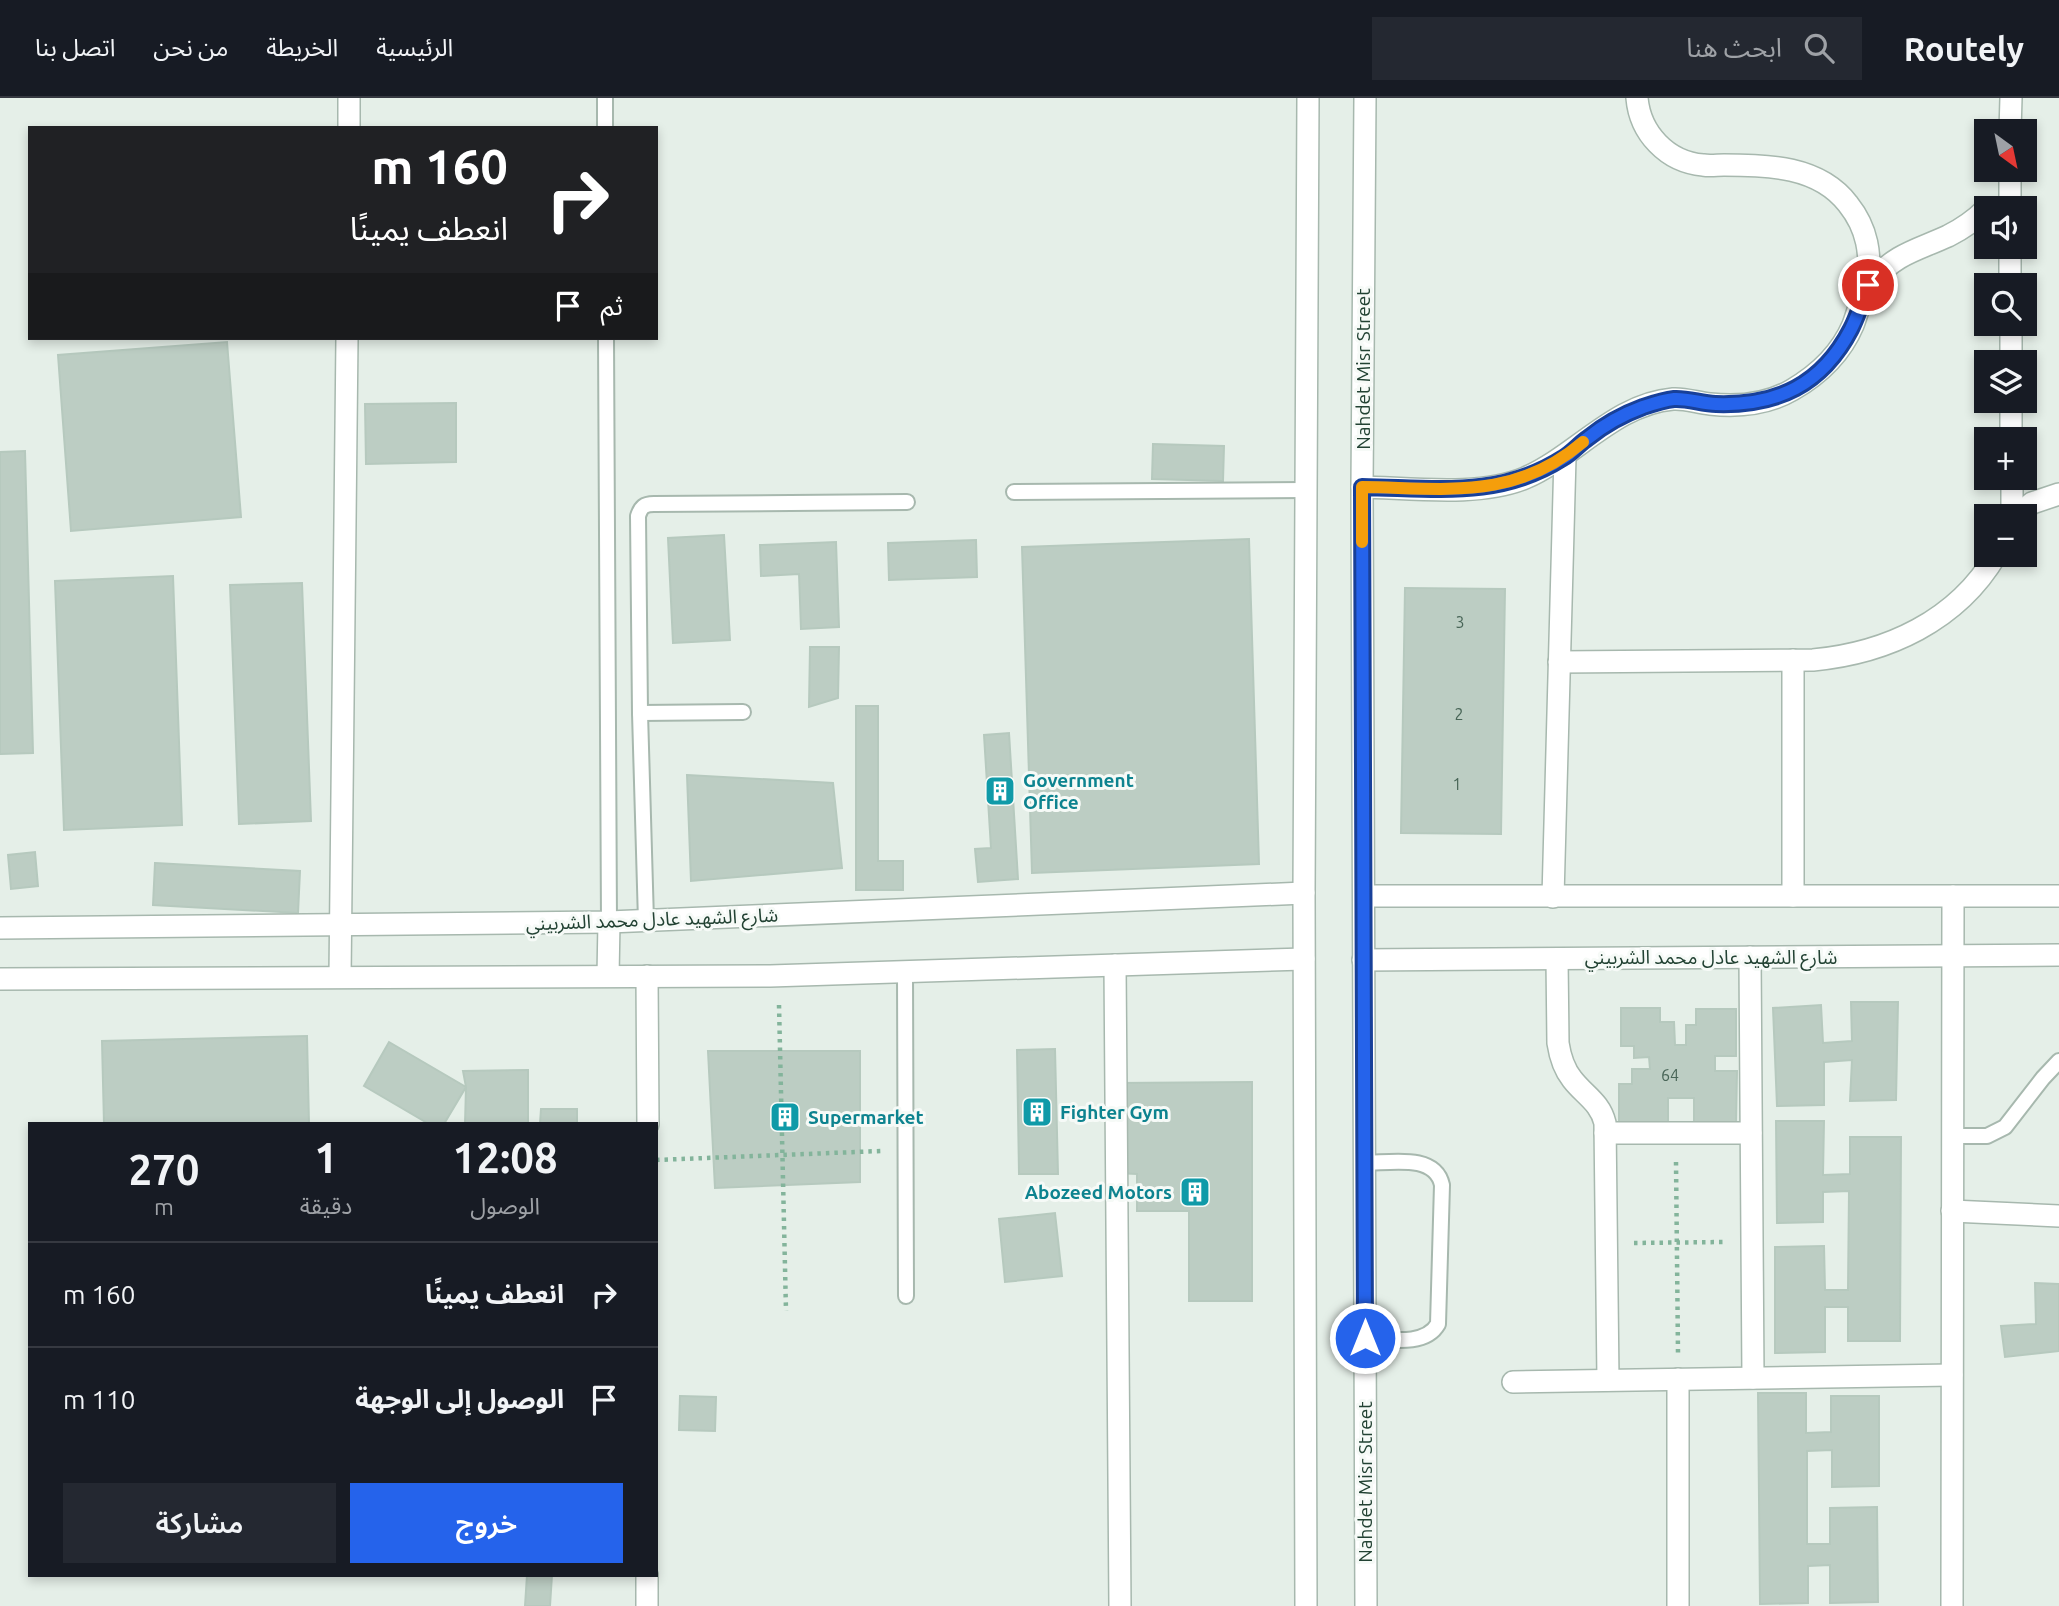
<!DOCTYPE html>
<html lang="ar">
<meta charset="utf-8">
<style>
:root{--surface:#171b24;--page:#242831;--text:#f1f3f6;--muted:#9ea1a6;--line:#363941;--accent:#2563eb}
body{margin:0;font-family:Ubuntu,"Noto Sans Arabic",sans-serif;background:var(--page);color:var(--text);direction:rtl;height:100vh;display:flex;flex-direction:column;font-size:26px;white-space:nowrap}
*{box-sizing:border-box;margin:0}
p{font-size:23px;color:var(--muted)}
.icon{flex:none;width:38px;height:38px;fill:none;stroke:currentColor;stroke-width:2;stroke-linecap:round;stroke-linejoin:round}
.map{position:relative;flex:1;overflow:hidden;direction:ltr}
.details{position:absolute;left:28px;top:1024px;width:630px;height:455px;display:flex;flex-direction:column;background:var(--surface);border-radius:0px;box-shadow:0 4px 10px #0003;direction:rtl}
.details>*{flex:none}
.guide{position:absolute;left:28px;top:28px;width:630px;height:214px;border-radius:0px;box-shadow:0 4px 10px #0003;direction:rtl;background:#202124;color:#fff;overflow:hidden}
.needle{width:46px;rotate:147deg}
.controls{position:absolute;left:1974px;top:21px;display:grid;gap:14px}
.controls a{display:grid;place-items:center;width:63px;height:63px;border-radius:0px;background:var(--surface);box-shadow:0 4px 10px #0003;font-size:35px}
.pin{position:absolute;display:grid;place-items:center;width:60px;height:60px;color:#fff;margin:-30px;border:4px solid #fff;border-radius:50%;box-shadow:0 2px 7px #0007}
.me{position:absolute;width:77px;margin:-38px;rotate:0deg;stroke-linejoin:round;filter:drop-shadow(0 0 5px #0008)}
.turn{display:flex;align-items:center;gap:24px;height:147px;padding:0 35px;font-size:32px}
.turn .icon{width:91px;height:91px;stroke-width:2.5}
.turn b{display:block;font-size:49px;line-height:60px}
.then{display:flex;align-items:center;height:66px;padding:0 35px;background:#0003;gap:14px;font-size:26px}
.eta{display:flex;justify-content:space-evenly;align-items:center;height:119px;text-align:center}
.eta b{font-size:42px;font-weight:600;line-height:49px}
.cta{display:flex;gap:14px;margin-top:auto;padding:14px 35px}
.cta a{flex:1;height:80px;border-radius:0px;background:var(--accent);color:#fff;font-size:28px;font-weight:600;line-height:80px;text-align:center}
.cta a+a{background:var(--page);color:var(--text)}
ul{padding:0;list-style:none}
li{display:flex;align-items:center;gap:21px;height:105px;padding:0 35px;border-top:2px solid var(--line)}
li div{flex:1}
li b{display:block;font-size:26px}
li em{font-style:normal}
header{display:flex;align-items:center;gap:42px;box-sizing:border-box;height:98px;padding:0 35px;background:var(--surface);border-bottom:2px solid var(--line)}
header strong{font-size:33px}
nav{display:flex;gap:38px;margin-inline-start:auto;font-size:24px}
.search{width:490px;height:63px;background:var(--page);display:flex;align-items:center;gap:18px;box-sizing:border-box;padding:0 24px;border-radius:0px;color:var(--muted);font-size:26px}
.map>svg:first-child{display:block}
.building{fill:#bccdc3;stroke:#b6c9be;stroke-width:2}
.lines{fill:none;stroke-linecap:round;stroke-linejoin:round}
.service-casing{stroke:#a7b8ae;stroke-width:18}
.minor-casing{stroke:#a7b8ae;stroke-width:24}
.tertiary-casing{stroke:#a7b8ae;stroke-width:24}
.path{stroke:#83b49b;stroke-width:4.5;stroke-dasharray:3.5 5;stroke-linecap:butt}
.service{stroke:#fff;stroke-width:14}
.minor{stroke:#fff;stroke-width:21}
.tertiary{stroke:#fff;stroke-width:21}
.route-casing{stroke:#184099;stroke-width:18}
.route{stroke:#2563eb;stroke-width:12}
.slow{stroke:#f59e0b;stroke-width:12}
.labels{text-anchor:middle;stroke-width:6;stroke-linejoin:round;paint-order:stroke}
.number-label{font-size:16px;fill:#486557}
.street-label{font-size:19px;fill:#224233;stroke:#f6faf7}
.culture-label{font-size:19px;font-weight:bold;fill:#0d838f;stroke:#f6faf7;text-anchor:start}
</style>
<header>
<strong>Routely</strong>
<div class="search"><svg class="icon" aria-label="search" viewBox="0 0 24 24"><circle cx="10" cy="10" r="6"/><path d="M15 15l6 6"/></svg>ابحث هنا</div>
<nav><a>الرئيسية</a><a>الخريطة</a><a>من نحن</a><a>اتصل بنا</a></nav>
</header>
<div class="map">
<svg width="2059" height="1508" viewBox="0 0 2059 1508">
<rect width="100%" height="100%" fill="#e5efe8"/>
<g class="building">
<polygon points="227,244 241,419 71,433 58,257"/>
<polygon points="456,305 456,364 366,366 365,306"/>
<polygon points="1153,346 1224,348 1223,383 1152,381"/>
<polygon points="25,353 33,655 0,656 0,354"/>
<polygon points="724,437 730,542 673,545 668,440"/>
<polygon points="1249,441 1259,766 1032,775 1022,449"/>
<polygon points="976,442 977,479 889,482 888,445"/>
<polygon points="836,444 839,529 801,531 799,476 761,478 760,447"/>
<polygon points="173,478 182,727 64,732 55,483"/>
<polygon points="302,485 311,723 239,726 230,487"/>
<polygon points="1405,490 1505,491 1501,736 1401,735"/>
<polygon points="810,549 839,549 838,600 809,609"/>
<polygon points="856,608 878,608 878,763 903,763 903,792 856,792"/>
<polygon points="1009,635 1018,781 978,784 975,751 991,750 984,637"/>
<polygon points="687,677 833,685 842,770 691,783"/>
<polygon points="35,754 38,788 11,791 8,757"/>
<polygon points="155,765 300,773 298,815 153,807"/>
<polygon points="1851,904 1898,904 1896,1002 1850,1003 1852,962 1824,964 1824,1007 1777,1008 1773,910 1821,907 1823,945 1852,943"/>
<polygon points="1621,910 1660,910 1660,924 1674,924 1675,947 1686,947 1686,927 1696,927 1696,911 1736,911 1736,958 1715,958 1715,973 1737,973 1736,1026 1694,1026 1694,1000 1668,1000 1668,1024 1619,1024 1619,986 1632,986 1632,971 1650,971 1649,959 1634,960 1634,948 1621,948"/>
<polygon points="307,938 309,1026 104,1026 102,943"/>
<polygon points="389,944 466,989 444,1026 429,1026 364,988"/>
<polygon points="1055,951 1058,1076 1019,1076 1017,952"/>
<polygon points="708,953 860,953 860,1084 715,1090"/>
<polygon points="528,972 528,1026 465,1026 466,989 463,973"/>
<polygon points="1252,984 1252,1203 1189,1203 1189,1113 1137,1113 1137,1076 1117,1075 1117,985"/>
<polygon points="541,1011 577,1011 577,1026 540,1026"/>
<polygon points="1776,1023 1824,1023 1823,1077 1850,1076 1850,1039 1901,1039 1900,1243 1848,1243 1848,1209 1825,1209 1825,1254 1775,1255 1775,1149 1824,1148 1825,1192 1848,1192 1849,1093 1823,1094 1823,1124 1777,1125"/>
<polygon points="1055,1115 1062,1178 1005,1184 999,1121"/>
<polygon points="2035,1185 2059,1186 2059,1253 2005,1259 2001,1228 2036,1226"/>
<polygon points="1758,1295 1806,1295 1806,1335 1831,1334 1831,1298 1879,1298 1879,1388 1832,1389 1832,1352 1807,1353 1807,1446 1830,1446 1830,1410 1877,1409 1878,1504 1830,1505 1830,1467 1808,1468 1808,1505 1760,1506"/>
<polygon points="680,1298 716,1299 715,1333 679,1332"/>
<polygon points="527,1477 552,1477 550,1508 525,1508"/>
</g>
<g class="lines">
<g class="service-casing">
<g id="service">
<polyline points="605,0 605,30"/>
<polyline points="606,240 609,824"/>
<polyline points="1014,394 1306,392"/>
<polyline points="640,615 743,614"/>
<path d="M646,823L640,615L638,418C641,409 644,406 654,406L907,404"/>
<polyline points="905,874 906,1198"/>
<polyline points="1952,1038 1987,1038 2005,1029 2043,980 2059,963"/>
<path d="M1364,1065C1390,1065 1435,1055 1442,1087L1438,1226C1425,1249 1388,1241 1365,1240"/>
</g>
</g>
<g class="minor-casing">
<g id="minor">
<path d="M1637,0C1640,35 1667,64 1703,67C1710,68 1717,67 1724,67C1768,67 1819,68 1848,106C1868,131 1871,156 1868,187"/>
<polyline points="349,30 349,0"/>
<polyline points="2010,33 2011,0"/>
<polyline points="2010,72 2010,110"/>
<polyline points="2010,149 2010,187"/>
<polyline points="2011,226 2011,264"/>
<polyline points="2011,303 2011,341"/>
<polyline points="2012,380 2012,418"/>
<path d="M1362,389C1411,390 1480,399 1525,380C1576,358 1615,306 1673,301C1685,300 1698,305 1710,306C1738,309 1768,306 1792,292C1818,277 1841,255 1853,227C1858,214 1862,195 1871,184C1897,155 1915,153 1948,138C1962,131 1975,122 1986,111"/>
<polyline points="2017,418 2032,405 2059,396"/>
<path d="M1559,564L1813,562C1887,555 1957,523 1996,457"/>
<polyline points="1793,798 1793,562"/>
<polyline points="1553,799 1565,359"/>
<polyline points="1750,859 1753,1280"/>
<path d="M1557,861L1558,945C1560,958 1564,971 1572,981C1584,997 1600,1004 1605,1025L1608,1282"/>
<polyline points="1115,867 1120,1508"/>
<polyline points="647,878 648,1026"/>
<polyline points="340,879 347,240"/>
<polyline points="1605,1035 1751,1035"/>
<polyline points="1952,1113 2059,1118"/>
<polyline points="1678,1281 1678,1508"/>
<polyline points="1513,1284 1952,1277"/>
<polyline points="647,1508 647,1477"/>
<polyline points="1952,1508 1953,798"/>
</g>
</g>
<g class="tertiary-casing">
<g id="tertiary">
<polyline points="1365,0 1362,389 1366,1508"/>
<polyline points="1364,798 2059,798"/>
<polyline points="0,830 609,824 1304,795"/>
<polyline points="1363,862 2059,857"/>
<polyline points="608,878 609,824"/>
<polyline points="0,881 770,878 1304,861"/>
<polyline points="1306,1508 1304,795 1308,0"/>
</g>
</g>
<g class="path">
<polyline points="779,907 786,1213"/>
<polyline points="656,1062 881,1053"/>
<polyline points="1676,1064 1678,1255"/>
<polyline points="1634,1145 1723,1144"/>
</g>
<use href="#service" class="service"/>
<use href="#minor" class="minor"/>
<use href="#tertiary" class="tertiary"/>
</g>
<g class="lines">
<g class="route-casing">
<path id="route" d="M1365,1240L1362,389C1435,390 1499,401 1563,360C1572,355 1579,346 1588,340C1604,327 1624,316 1643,309C1652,306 1664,302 1674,301C1688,300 1702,306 1716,306C1777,308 1822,287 1851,231C1858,217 1863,202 1868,187"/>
</g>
<use href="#route" class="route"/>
<path class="slow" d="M1362,444V389C1446,390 1514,403 1583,344"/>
</g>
<defs>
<g id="building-square" transform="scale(1.575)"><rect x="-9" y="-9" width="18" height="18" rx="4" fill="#0f9aa8" stroke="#f6faf7"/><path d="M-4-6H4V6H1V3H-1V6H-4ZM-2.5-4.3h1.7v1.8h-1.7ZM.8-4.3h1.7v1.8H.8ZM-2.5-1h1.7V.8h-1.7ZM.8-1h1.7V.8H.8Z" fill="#fff"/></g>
</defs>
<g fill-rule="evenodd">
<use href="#building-square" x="1000" y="693"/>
<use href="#building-square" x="1037" y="1014"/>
<use href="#building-square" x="785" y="1019"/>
<use href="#building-square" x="1195" y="1094"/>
</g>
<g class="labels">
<g class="number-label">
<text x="1460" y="530">3</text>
<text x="1459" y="622">2</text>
<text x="1457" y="692">1</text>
<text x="1670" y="983">64</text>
</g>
<g class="street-label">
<text transform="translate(1363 271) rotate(-90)" y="7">Nahdet Misr Street</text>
<text transform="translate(652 821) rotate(-2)" y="7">شارع الشهيد عادل محمد الشربيني</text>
<text x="1711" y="866">شارع الشهيد عادل محمد الشربيني</text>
<text transform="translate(1365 1384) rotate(-90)" y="7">Nahdet Misr Street</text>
</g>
<g class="culture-label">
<text x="1023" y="689">Government<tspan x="1023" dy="22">Office</tspan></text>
<text x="1060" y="1021">Fighter Gym</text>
<text x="808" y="1026">Supermarket</text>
<text x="1172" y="1101" text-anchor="end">Abozeed Motors</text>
</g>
</g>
</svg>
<div class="controls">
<a><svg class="needle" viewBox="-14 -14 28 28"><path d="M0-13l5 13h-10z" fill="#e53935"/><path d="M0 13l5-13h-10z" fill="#9ea1a6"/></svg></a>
<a><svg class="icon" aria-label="sound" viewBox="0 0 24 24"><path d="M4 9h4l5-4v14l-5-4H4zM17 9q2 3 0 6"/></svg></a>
<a><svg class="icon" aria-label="search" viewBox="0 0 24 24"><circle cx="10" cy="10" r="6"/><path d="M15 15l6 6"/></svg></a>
<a><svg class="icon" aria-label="layers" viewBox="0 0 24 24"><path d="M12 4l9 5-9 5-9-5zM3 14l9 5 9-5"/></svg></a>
<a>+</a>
<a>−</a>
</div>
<div class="pin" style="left:1868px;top:187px;background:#d93025"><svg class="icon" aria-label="arrive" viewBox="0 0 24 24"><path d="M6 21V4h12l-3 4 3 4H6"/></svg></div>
<svg class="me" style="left:1365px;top:1240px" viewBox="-20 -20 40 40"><circle r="17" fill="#2563eb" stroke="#fff" stroke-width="3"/><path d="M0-11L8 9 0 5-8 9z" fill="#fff"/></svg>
<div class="guide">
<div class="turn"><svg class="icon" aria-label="right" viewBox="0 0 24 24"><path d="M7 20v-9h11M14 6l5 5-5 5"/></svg><div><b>160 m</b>انعطف يمينًا</div></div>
<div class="then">ثم<svg class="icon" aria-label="arrive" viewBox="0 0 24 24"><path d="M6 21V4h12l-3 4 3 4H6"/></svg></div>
</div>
<section class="details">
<div class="eta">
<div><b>12:08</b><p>الوصول</p></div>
<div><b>1</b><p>دقيقة</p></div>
<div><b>270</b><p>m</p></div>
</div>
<ul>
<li><svg class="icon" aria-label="right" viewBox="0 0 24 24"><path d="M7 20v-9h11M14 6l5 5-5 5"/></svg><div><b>انعطف يمينًا</b></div><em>160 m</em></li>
<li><svg class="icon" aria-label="arrive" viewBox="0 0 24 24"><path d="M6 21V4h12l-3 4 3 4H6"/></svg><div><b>الوصول إلى الوجهة</b></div><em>110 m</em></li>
</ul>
<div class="cta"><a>خروج</a><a>مشاركة</a></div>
</section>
</div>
